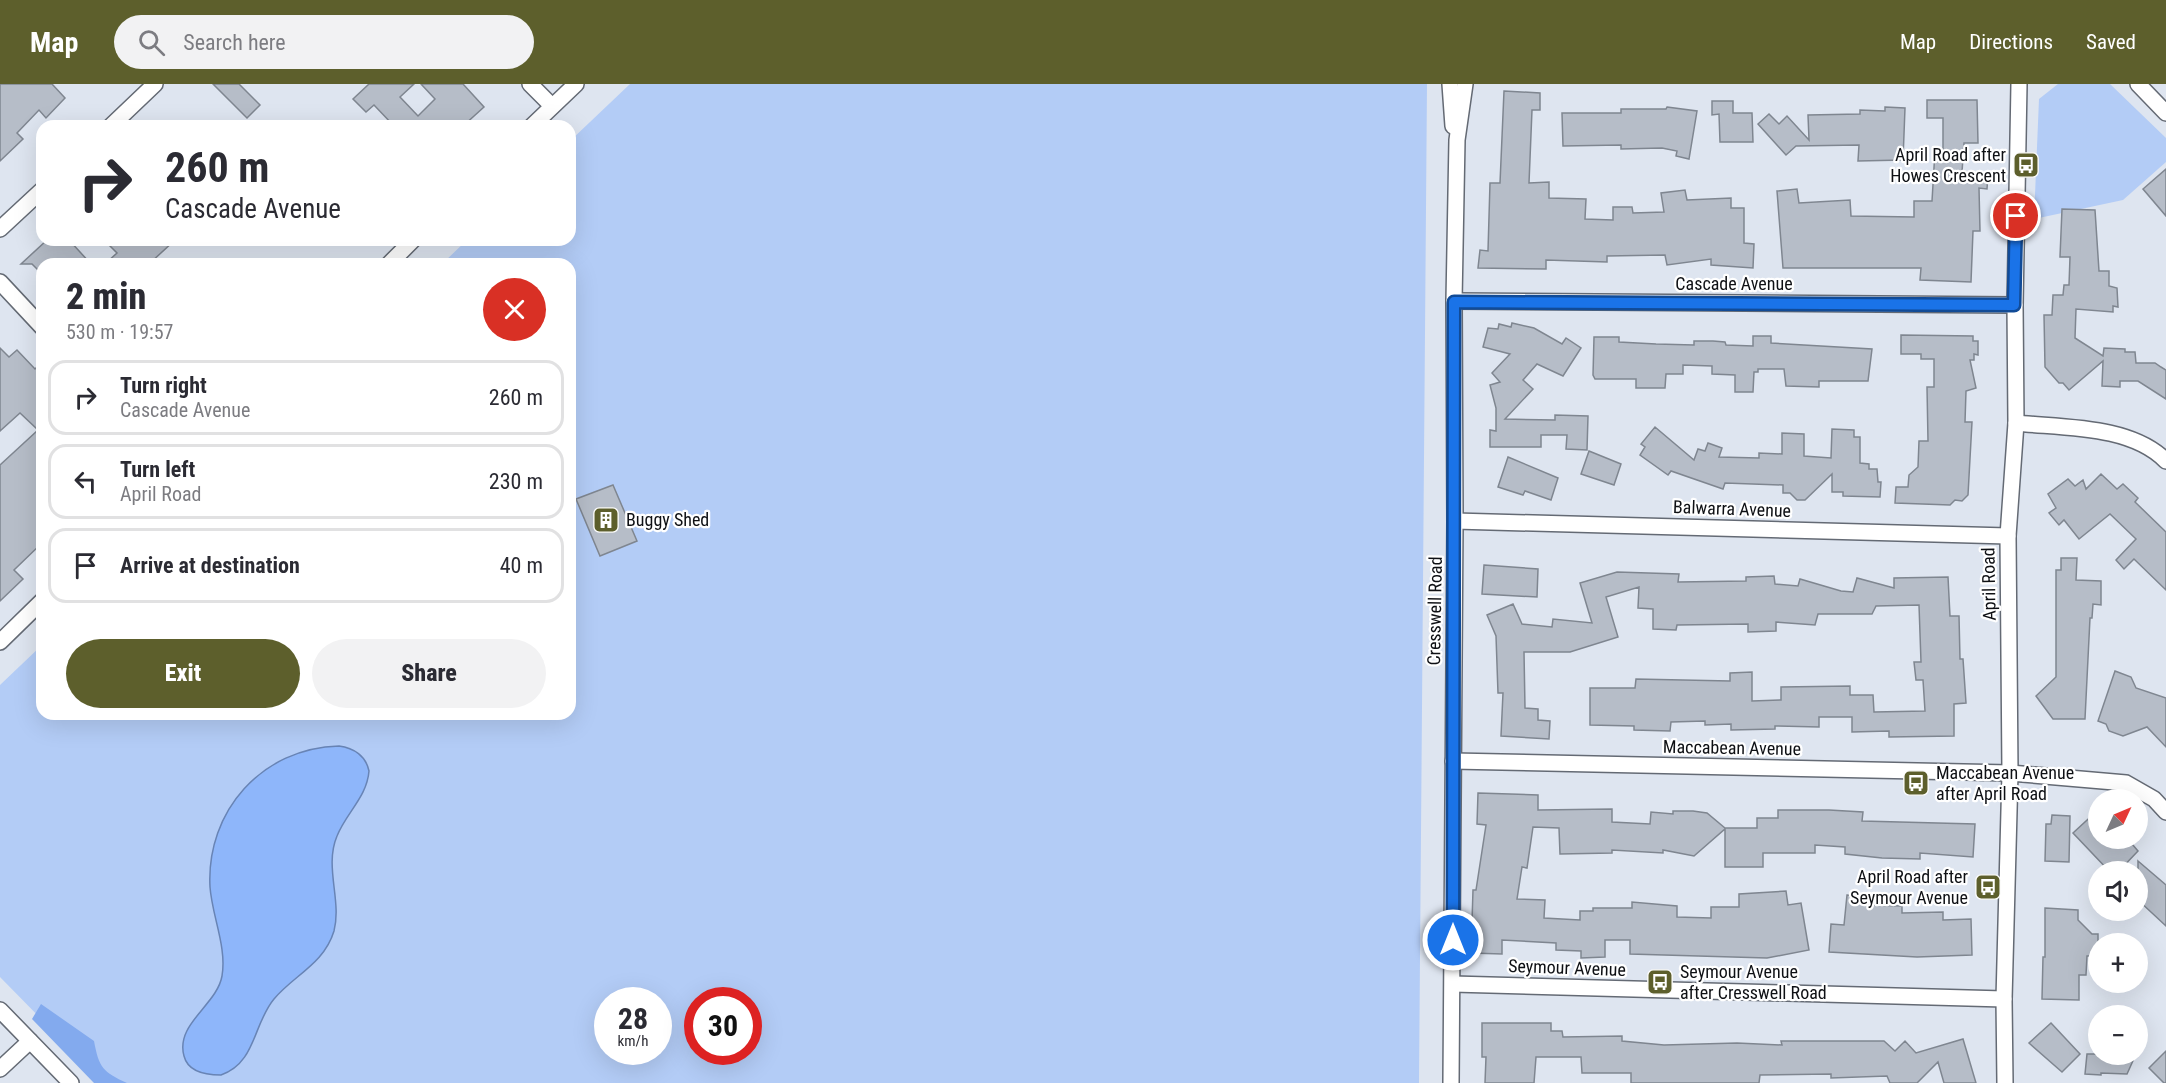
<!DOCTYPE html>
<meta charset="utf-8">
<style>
:root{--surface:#fff;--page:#f2f2f3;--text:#2b2b33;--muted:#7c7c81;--line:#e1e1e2;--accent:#5d5f2c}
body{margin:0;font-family:"Roboto Condensed",sans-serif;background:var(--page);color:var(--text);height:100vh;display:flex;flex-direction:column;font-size:22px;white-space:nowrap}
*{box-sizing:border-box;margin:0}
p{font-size:20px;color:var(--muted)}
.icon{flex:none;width:33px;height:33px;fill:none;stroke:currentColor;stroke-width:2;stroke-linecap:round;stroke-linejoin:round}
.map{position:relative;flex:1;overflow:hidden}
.panel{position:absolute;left:36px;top:174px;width:540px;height:462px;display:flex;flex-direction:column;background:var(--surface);border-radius:18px;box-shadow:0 6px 24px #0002}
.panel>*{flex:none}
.top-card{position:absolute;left:36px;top:36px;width:540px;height:126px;border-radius:18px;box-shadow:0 6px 24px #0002;background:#fff;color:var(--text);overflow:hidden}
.needle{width:39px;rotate:46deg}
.controls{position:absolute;left:2088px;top:705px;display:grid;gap:12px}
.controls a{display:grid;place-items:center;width:60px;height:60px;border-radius:50%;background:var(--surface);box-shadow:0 6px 24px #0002;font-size:30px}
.speed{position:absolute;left:594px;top:903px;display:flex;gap:12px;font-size:30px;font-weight:700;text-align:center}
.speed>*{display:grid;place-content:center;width:78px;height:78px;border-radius:50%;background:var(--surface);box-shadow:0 6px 24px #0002;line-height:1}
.speed small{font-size:15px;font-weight:400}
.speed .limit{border:9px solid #d22;background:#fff;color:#111}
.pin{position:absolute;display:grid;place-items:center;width:51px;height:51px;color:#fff;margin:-26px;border:3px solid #fff;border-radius:50%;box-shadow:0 2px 6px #0007}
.me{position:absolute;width:66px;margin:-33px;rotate:0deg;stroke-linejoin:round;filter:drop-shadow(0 0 4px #0008)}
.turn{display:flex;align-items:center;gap:21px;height:126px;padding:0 30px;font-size:27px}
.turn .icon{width:78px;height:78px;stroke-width:2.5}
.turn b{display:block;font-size:42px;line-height:51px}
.round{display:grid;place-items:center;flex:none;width:63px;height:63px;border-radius:32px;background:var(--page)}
.summary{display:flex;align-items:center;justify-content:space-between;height:102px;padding:0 30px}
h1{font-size:36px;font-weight:800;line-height:45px}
.cta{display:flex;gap:12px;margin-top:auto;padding:12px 30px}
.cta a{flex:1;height:69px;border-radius:36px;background:var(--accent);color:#fff;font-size:24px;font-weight:800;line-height:69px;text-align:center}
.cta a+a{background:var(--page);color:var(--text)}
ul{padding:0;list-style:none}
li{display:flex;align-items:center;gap:18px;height:75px;margin:0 12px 9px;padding:0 18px;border:3px solid var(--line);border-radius:18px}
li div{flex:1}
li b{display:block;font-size:22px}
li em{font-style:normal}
header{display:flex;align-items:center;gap:36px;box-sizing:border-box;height:84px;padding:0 30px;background:var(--accent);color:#fff}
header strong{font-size:28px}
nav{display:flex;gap:33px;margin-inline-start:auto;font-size:21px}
.search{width:420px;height:54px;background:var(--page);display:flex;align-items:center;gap:15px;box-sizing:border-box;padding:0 21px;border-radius:33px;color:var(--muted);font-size:22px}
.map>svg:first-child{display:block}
.green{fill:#b3ccf6;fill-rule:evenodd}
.forest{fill:#83aaee}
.water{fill:#8eb6fa;stroke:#6884b5;stroke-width:1.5}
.building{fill:#b6bdc8;stroke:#7f8690;stroke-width:1.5}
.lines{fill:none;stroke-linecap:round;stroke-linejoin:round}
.minor-casing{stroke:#646a74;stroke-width:18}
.minor{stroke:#fff;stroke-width:15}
.route-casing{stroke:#114b97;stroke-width:15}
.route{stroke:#1a73e8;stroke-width:10}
.labels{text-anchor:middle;stroke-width:4.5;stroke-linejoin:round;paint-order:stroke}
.poi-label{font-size:18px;fill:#0e1014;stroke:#fff;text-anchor:start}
.street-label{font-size:18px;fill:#0e1014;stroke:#fff}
</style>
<header>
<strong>Map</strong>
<div class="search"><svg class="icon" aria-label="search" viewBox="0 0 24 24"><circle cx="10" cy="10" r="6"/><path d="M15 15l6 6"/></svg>Search here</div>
<nav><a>Map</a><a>Directions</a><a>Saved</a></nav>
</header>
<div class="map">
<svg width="2166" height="999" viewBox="0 0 2166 999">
<rect width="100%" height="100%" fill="#dee5f0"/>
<g class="green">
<path d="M630,0H1427L1419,999H104L0,893V601L42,561V630H570V180H442L467,156H570V57ZM608,916H658V968H608ZM698,916H748V968H698Z"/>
<polygon points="2058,0 2110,0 2166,54 2166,78 2123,116 2034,135 2039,15"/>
</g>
<path class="forest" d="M41,920L94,957C99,984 103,988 127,999H94L32,935Z"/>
<path class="water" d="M339,662C354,664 366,672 369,687C367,713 346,729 337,752C324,783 342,816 334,847C324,880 294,891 274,915C253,940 256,979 221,991C206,991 188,988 184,972C175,940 217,921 222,892C227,863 212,832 210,803C206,727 262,664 339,662Z"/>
<g class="building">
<polygon points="0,0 52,0 65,14 46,34 39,26 17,49 23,55 0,77"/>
<polygon points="213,0 239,0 260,21 247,34"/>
<polygon points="369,0 414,0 400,13 418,32 435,15 421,0 463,0 484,23 463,42 394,42 374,21 366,28 353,15"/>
<polygon points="1504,7 1540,9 1540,26 1532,26 1529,99 1549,98 1549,114 1586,115 1585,135 1613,136 1613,123 1632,123 1633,129 1664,128 1661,109 1685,106 1687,116 1731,114 1731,124 1744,124 1744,159 1754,160 1753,184 1711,181 1711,175 1667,181 1665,171 1607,172 1607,178 1546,176 1546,185 1478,184 1480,166 1488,167 1490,99 1500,99"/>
<polygon points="1927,16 1977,16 1978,59 1964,59 1962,88 1988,90 1987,105 1979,104 1980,147 1973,147 1971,198 1920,196 1921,184 1783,184 1777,107 1797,105 1799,119 1850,116 1851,132 1914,133 1914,117 1932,117 1935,67 1943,68 1943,34 1927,34"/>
<polygon points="1712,17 1733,17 1733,29 1752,29 1753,58 1720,58 1719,30 1712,31"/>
<polygon points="1667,23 1697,27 1689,75 1676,72 1677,67 1662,64 1621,65 1621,61 1563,62 1562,29 1621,29 1621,25 1666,25"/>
<polygon points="1885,23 1905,24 1903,76 1858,77 1859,61 1796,62 1786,71 1758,40 1769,30 1779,40 1787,32 1809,56 1808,31 1860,30 1860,26 1885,27"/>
<polygon points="2166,85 2166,132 2143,105"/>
<polygon points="2062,125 2095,126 2099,187 2109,187 2109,202 2117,204 2118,223 2113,222 2113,228 2076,225 2075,254 2103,272 2104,264 2125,265 2125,268 2135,268 2136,279 2155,279 2161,283 2166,286 2166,315 2138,297 2120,297 2120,303 2102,302 2103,277 2069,306 2063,299 2059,299 2045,283 2044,231 2052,231 2053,211 2063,211 2064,201 2069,201 2070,173 2060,173"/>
<polygon points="47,156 69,156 91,180 42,180 42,190 32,180 21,180"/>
<polygon points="104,156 175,156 149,180 105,180 117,169"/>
<polygon points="1512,239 1534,244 1562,260 1566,254 1581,264 1563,292 1537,280 1523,296 1533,305 1505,335 1555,336 1555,331 1588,332 1587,366 1566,365 1567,351 1541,351 1541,363 1490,363 1490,346 1496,347 1496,324 1490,301 1500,298 1492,289 1510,270 1483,263 1488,244 1498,245 1499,240 1511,243"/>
<polygon points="1901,251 1973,252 1973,257 1978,257 1978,271 1974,270 1974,276 1970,276 1976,304 1966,307 1965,338 1972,338 1968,411 1962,417 1955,416 1950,421 1895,419 1896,403 1908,403 1909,391 1918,383 1919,357 1928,357 1927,303 1934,303 1934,275 1921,275 1921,270 1901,270"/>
<polygon points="1753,252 1771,252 1771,259 1872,265 1868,297 1819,297 1819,303 1786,302 1784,285 1758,285 1758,288 1754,288 1753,308 1735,308 1735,291 1712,290 1712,282 1683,281 1683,290 1666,290 1665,304 1636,304 1636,295 1595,295 1593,291 1594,253 1619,253 1619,258 1656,260 1694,261 1694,257 1713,257 1725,258 1726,261 1753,262"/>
<polygon points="0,264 9,273 17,266 35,285 42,278 42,459 14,486 23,495 0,517 0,381 38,346 20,329 0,347"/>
<polygon points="1655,343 1694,376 1698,365 1705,367 1708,359 1722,364 1719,373 1759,374 1759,369 1782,370 1782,349 1804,350 1804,372 1831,374 1832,345 1854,346 1854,353 1860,353 1860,379 1869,380 1869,385 1877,385 1878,398 1881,398 1880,413 1843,412 1843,408 1832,408 1832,390 1805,416 1797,416 1790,409 1783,409 1783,401 1725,399 1723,405 1671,387 1668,391 1640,371 1645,363 1641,360"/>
<polygon points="1589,367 1621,380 1614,401 1581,390"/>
<polygon points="1508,373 1558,394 1551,416 1525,407 1523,411 1498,403"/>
<polygon points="2101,390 2117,405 2123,400 2138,414 2135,418 2166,448 2166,506 2134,475 2124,485 2116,476 2136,455 2110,430 2079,455 2064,436 2059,441 2049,429 2056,424 2048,410 2068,395 2075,402 2083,396 2086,405"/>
<polygon points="613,401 637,457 600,472 576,415"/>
<polygon points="2061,474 2077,474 2076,496 2101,497 2101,521 2093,520 2092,534 2090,534 2085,635 2053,635 2036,612 2056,593 2056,486 2061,486"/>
<polygon points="1484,481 1538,485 1537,513 1482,510"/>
<polygon points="1617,488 1679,490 1678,498 1746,497 1746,493 1774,492 1775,500 1798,502 1800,495 1841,507 1853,508 1857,494 1894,504 1894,494 1948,493 1950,532 1959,532 1960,575 1963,575 1966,619 1954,620 1954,652 1889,653 1889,647 1852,648 1852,633 1819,633 1819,643 1775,642 1775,645 1731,646 1731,640 1705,641 1705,637 1671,638 1670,647 1634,646 1634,642 1590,641 1590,604 1635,604 1636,595 1730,597 1730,589 1752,588 1752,617 1781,616 1781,603 1850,602 1850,611 1873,611 1874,628 1925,627 1923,596 1916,596 1914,578 1921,578 1919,521 1876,522 1872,530 1818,530 1815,541 1776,538 1776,547 1748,548 1748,540 1677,541 1676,546 1653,545 1653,525 1638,524 1639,503 1606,513 1618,553 1570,568 1524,568 1525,624 1538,625 1538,636 1550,637 1549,655 1501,652 1503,609 1498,609 1496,552 1487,531 1513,520 1522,540 1552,543 1553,535 1592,539 1580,499"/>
<polygon points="2115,587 2131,593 2136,604 2166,614 2166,663 2147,643 2123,652 2109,647 2106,640 2098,637"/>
<polygon points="1478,709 1538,711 1538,726 1612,725 1612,738 1650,740 1651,728 1673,730 1673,727 1693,727 1707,729 1725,744 1757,744 1757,734 1778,734 1778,726 1829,726 1863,728 1862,737 1975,740 1973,773 1920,769 1920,775 1882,774 1845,770 1845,763 1815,761 1815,769 1763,769 1763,783 1725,783 1725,745 1694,772 1663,766 1663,769 1612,766 1612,769 1560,770 1559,744 1533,743 1527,784 1522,783 1517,815 1545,816 1544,834 1580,836 1580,827 1593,827 1593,824 1632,824 1632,818 1677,822 1677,833 1711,834 1711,823 1739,823 1739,810 1786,807 1788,821 1801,819 1809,866 1767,874 1630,870 1630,856 1605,856 1605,873 1581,874 1581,867 1556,866 1556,859 1502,856 1502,870 1471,869 1473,806 1476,806 1486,741 1477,740"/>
<polygon points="2098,726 2098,754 2127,754 2138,767 2118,788 2110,788 2073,749"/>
<polygon points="2052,731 2070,732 2069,778 2045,777 2046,740 2051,740"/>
<polygon points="2138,777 2166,801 2166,842 2138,816"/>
<polygon points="1847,811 1869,813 1868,821 1902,822 1902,829 1943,828 1943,836 1971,835 1972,871 1917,873 1829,868 1831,840 1844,841"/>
<polygon points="2045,824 2078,826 2078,836 2092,850 2098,850 2098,872 2087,872 2086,891 2079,891 2079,916 2042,915 2043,873 2045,873"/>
<polygon points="1482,939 1551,939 1551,947 1562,947 1563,953 1622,952 1622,957 1664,961 1737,959 1782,961 1781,957 1884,957 1895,967 1905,957 1916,969 1963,955 1976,999 1944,999 1938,978 1917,999 1890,999 1887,992 1831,994 1831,990 1760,991 1759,999 1631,999 1631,989 1582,989 1581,973 1536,973 1534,999 1485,999 1486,973 1482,973"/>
<polygon points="2051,939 2080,970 2062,988 2029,959"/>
<polygon points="2166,967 2166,999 2164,999 2149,984"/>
<polygon points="2087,970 2136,970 2127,990 2101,989 2101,991 2085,990"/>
</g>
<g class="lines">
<g class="minor-casing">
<g id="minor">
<polyline points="530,0 552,22"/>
<polyline points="1450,0 1453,42"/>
<polyline points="2138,0 2166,29"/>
<polyline points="111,42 155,0"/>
<polyline points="532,42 576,0"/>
<polyline points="0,145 42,106"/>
<polyline points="389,180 413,156"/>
<polyline points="0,198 42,243"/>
<polyline points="1454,217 2015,221"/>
<path d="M2016,339C2063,344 2131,341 2166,377"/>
<polyline points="1455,437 2008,452"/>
<polyline points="0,558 42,517"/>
<polyline points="1453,677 2010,689 2126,699 2154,715 2166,728"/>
<polyline points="1453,900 2004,915"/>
<polyline points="0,926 71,999"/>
<polyline points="0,985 30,957"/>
<polyline points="1451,999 1455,437 1454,217 1457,56 1465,0"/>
<polyline points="2005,999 2004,915 2010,689 2008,452 2016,339 2015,221 2019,0"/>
</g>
</g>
<use href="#minor" class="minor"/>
</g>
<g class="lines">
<g class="route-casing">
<polyline id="route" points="1453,856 1454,218 2014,221 2016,132"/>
</g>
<use href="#route" class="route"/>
</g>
<defs>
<g id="bus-square" transform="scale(1.35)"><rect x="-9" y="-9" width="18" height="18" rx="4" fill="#5d5f2c" stroke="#fff"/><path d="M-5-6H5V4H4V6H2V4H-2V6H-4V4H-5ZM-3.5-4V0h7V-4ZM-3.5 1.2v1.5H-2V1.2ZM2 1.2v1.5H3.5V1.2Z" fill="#fff"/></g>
<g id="building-square" transform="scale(1.35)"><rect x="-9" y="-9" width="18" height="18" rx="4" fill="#5d5f2c" stroke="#fff"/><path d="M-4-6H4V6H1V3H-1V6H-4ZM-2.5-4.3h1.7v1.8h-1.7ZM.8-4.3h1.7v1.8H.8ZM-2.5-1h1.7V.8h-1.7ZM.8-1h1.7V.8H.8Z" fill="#fff"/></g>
</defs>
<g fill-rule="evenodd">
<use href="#bus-square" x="2026" y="81"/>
<use href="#building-square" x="606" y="436"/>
<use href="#bus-square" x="1916" y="699"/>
<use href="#bus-square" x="1988" y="803"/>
<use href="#bus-square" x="1660" y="898"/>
</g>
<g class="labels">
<g class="poi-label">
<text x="2006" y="77" text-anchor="end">April Road after<tspan x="2006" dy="21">Howes Crescent</tspan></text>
<text x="626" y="442">Buggy Shed</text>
<text x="1936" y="695">Maccabean Avenue<tspan x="1936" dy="21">after April Road</tspan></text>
<text x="1968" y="799" text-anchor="end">April Road after<tspan x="1968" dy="21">Seymour Avenue</tspan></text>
<text x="1680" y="894">Seymour Avenue<tspan x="1680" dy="21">after Cresswell Road</tspan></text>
</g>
<g class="street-label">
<text x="1734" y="206">Cascade Avenue</text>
<text transform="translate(1732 425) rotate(2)" y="6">Balwarra Avenue</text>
<text transform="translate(1989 500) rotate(-91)" y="6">April Road</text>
<text transform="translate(1435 527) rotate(-89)" y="6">Cresswell Road</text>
<text transform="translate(1732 664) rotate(1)" y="6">Maccabean Avenue</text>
<text transform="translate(1567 884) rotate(2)" y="6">Seymour Avenue</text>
</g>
</g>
</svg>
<div class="controls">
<a><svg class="needle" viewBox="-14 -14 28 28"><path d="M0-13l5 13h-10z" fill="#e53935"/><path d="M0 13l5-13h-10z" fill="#7c7c81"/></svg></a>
<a><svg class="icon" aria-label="sound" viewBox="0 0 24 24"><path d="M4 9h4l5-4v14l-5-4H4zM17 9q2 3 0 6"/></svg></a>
<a>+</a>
<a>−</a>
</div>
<div class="speed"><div>28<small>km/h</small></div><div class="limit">30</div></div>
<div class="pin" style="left:2016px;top:132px;background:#d93025"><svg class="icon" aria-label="arrive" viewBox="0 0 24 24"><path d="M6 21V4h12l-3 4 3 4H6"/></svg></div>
<svg class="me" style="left:1453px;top:856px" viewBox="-20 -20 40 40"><circle r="17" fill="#1a73e8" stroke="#fff" stroke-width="3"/><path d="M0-11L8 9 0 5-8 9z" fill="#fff"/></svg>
<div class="top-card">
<div class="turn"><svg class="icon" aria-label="right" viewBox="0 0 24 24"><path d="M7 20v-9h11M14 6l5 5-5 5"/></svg><div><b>260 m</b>Cascade Avenue</div></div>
</div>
<section class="panel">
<div class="summary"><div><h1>2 min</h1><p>530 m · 19:57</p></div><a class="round" style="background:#d93025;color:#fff"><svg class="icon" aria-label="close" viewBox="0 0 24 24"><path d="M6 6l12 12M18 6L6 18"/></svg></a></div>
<ul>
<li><svg class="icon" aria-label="right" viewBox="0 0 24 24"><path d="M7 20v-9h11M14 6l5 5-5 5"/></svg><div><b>Turn right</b><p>Cascade Avenue</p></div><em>260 m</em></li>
<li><svg class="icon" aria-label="left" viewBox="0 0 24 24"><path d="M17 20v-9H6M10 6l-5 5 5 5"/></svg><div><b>Turn left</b><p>April Road</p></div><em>230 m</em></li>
<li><svg class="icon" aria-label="arrive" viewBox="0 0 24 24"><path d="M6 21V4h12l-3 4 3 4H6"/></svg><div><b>Arrive at destination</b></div><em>40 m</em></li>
</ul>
<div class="cta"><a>Exit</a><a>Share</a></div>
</section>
</div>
